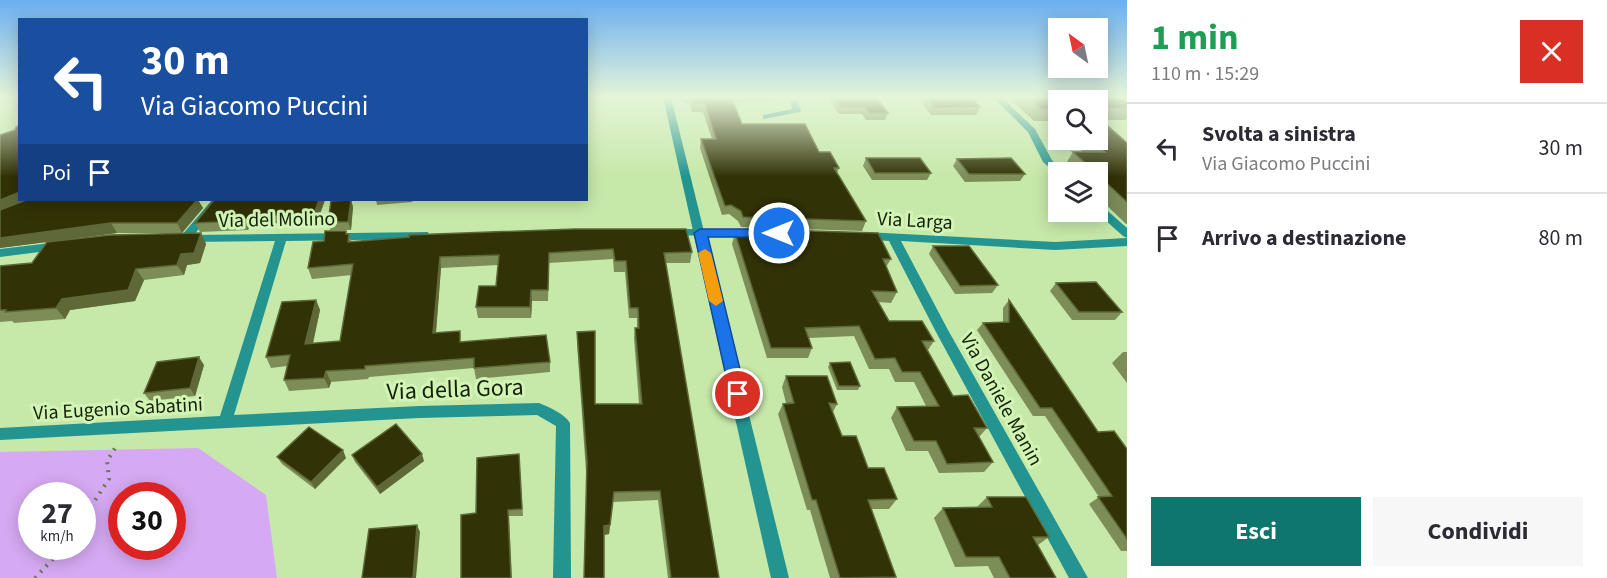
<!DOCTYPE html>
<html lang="it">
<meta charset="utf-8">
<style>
:root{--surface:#fff;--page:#f7f7f7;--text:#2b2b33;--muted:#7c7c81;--line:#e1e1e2;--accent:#0f766e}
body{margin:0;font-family:"Source Sans 3",sans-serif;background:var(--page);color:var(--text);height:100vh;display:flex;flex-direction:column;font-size:22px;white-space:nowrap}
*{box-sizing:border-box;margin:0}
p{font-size:20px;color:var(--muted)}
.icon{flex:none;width:33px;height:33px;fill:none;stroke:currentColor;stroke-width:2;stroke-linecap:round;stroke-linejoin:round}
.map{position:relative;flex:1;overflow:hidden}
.sheet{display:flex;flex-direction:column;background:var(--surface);width:480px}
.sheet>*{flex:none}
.hud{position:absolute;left:18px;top:18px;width:570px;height:183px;border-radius:0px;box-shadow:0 3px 15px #0003;background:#1a4fa0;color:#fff;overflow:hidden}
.needle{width:39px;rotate:327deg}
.buttons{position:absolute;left:1048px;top:18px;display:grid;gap:12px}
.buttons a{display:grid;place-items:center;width:60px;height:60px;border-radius:0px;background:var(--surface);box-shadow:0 3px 15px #0003;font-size:30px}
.speed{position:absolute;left:18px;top:482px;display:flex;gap:12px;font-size:30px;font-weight:700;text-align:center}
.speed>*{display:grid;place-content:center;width:78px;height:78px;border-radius:50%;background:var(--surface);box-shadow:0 3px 15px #0003;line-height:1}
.speed small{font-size:15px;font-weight:400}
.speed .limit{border:9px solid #d22;background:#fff;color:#111}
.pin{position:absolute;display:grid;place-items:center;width:51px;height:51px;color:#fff;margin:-26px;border:3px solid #fff;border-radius:50%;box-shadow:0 2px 6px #0007}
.me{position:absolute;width:66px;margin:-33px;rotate:270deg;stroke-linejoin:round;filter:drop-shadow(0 0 4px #0008)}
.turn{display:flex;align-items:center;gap:21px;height:126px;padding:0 24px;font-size:27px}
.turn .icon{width:78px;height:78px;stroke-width:2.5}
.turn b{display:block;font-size:42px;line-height:51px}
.then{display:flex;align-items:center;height:57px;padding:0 24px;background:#0003;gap:12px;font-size:22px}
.round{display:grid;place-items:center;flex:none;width:63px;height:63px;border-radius:0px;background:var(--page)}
.headline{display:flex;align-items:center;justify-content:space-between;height:102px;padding:0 24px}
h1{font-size:36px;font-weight:700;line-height:45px;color:#1e9e55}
.action{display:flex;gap:12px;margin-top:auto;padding:12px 24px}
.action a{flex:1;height:69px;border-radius:0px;background:var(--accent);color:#fff;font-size:24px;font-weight:700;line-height:69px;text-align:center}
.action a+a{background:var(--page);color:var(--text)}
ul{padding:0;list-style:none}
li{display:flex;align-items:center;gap:18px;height:90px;padding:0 24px;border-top:2px solid var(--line)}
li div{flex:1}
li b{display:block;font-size:22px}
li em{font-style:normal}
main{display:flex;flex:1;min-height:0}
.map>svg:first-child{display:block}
.green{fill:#d5a9f3;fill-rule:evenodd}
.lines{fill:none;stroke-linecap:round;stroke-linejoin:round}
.path{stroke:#667d53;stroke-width:4;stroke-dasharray:2 6;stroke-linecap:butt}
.minor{fill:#239490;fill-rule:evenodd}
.tertiary{fill:#239490;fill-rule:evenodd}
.wall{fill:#7c8d58}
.shaded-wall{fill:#5e6937}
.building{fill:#313206;stroke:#5e6937;stroke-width:1.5}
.route{fill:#1a73e8;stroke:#114b97;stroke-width:1.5}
.slow{fill:#f59e0b}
.labels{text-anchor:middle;stroke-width:6;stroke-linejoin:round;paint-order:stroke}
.street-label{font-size:20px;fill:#152109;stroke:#d2f5b5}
.near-street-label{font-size:24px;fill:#152109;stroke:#d2f5b5}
</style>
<main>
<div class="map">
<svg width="1127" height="578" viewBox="0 0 1127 578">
<rect width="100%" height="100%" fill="#c6e8a9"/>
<path class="green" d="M198,448L266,495L277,578H0V452ZM32,495H82V546H32ZM122,495H172V546H122Z"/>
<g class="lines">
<g class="path">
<polyline points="82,520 109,479 107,461 117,445"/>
<polyline points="35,578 65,546"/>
</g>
<g class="minor">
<polygon points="788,97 796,97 801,110 800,112 763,119 763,115 792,109"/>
<polygon points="993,97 1001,97 1035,129 1052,160 1065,172 1057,174 1043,162 1028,132"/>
<path d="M212,200H222L194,235L428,232L429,235L428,238L424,239L286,241L234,415L419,406L539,403C549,407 565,414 570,423L571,578H553L556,426L537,415L419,418L0,440V428L220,416L275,241L181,242L179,239L181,236Z"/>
<polygon points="1098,205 1102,206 1127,228 1127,238 1123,236 1096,212 1098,212"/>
<polygon points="673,229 763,229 768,233 763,237 669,235 668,233 669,231"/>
<polygon points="865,232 1055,242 1127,238 1127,246 1055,250 901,241 948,330 1088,578 1069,578 936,332 889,241 861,239 860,236 861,233"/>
<polygon points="59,242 63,243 65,246 63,249 0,257 0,249"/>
</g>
<polygon class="tertiary" points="663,97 671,97 789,578 771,578"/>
</g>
<g class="wall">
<polygon points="682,97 776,97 775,100 734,102 742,124 819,152 839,168 837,173 866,221 862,231 741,227 738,221 729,214 722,215 700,148 701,139 712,139 703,112 692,112 690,103 684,103"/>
<polygon points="827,97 876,97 888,113 885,120 866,120 862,114 839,114"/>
<polygon points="917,97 976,97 977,104 980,107 976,115 931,115"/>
<polygon points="1008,97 1119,97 1127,102 1127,118 1125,120 1102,120 1127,143 1127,224 1126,224 1098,197 1098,172 1073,172 1065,165 1073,152 1083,152 1070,140 1098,140 1098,100 1059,100 1059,128 1052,121 1034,121"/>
<polygon points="15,130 20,200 198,200 203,208 182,233 117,233 58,241 201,233 206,244 200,263 187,265 184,275 144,280 135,301 70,310 65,319 14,323 12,321 0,322 0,266 32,263 46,242 0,248 0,135"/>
<polygon points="866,158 931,173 927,180 872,180 863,166"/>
<polygon points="957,159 1025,174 1020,181 965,182 953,166"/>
<polygon points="220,200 325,200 317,222 259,224 258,227 249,227 248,230 200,232 195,223"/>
<polygon points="351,200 353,207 351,230 330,230 328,222"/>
<polygon points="376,200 413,200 412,202 377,205"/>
<polygon points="748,229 891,259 886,267 897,292 891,303 878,302 889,321 934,341 928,350 953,396 987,428 979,437 993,462 984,472 939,473 928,451 906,451 891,418 897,407 926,406 914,382 895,382 889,369 869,369 854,336 809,338 812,348 808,358 767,358 732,244 735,233 747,233"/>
<polygon points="347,234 352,242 409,237 692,252 690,263 666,263 719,578 668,578 658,500 613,502 609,534 604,535 586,472 577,343 577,332 595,404 639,404 634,338 635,328 637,328 637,318 629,318 625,272 614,272 613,259 549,263 548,301 532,301 531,318 478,318 476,307 496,286 498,265 441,268 436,333 462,342 550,362 550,372 476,379 474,368 369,377 368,379 331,382 329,388 289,391 284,380 287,366 271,368 266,357 316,300 320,310 313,344 340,341 352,275 312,279 308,268 324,241"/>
<polygon points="933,246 998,285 992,293 955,294 929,254"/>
<polygon points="1056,283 1122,312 1115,320 1072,320 1050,291"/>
<polygon points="1009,300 1098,432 1127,449 1127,551 1121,551 1089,504 1099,497 1045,416 1033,416 977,330 983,323 1003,322 1003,308"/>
<polygon points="1123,352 1127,352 1127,383 1112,363"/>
<polygon points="830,363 860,386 858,390 837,390 828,367"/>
<polygon points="204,365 195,396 150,401 144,393"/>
<polygon points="786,376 837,404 833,412 842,436 868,468 897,499 889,509 871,509 895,578 830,578 810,510 807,510 778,414 783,404 786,403 782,387"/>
<polygon points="519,454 523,516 509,516 512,578 461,578 476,513"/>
<polygon points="352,455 424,461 380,494 355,462"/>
<polygon points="277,457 346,458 315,489 282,464"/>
<polygon points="987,497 1049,537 1038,545 1056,578 994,578 988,566 955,567 934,518 943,508 977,507"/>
</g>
<g class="shaded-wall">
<polygon points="20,192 20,200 30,200 0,213 0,200"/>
<polygon points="197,200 198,200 203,208 182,233 177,223"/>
<polygon points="319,200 325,200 317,222 314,214"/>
<polygon points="351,200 353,207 351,230 348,222"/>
<polygon points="256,216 259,224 258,227 254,219"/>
<polygon points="246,219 249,227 248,230 244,221"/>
<polygon points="111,223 117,233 0,248 0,238"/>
<polygon points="201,233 206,244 200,263 187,265 184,275 177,265 181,254"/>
<polygon points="440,257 441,268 435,343 433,333"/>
<polygon points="136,269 144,280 135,301 70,310 65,319 56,308 62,299"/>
<polygon points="531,290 532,301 531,318 530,307"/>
<polygon points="316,300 320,310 310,355 305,344"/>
<polygon points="199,357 204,365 195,396 190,388"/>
<polygon points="326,371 331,382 329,388 324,378"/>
<polygon points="343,450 346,458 315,489 311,482"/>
<polygon points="422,454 424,461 380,494 377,487"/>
<polygon points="417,525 420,532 416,578 413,578"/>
<polygon points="610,525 609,534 603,535 604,526"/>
</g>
<g class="building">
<polygon points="692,97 731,97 742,124 805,124 819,152 830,152 839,168 834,168 866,221 743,217 741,211 731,205 725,206 701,139 716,139 705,104 694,103"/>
<polygon points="834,97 876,97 888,113 869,113 864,107 841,107"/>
<polygon points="926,97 976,97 979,100 974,101 980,107 934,108"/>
<polygon points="1028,97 1119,97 1127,102 1127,108 1098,108 1098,100 1059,100 1059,109 1041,109"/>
<polygon points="1098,117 1127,143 1127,202 1098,175 1098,172 1095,172 1073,152 1105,152 1092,140 1098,140"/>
<polygon points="20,125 20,192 0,200 0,135 15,130 16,127"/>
<polygon points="866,158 920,158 931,173 875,173"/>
<polygon points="1011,158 1025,174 969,174 957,159"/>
<polygon points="26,200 197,200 177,223 111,223 0,238 0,210"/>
<polygon points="214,200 319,200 314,214 256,216 254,219 246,219 244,221 195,223"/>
<polygon points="351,200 348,222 328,222 331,201"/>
<polygon points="575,229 686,229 692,252 664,253 719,578 671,578 660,491 614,492 610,525 604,526 604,578 584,578 587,462 577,332 595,331 595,404 642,404 635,328 639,328 638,308 630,308 626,261 615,261 613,249 549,253 548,290 531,290 530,307 476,307 479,286 496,286 499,255 440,257 433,333 460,331 460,342 546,335 550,362 474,368 474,358 365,366 365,369 326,371 324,378 284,380 290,355 266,357 282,302 316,300 305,344 340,341 353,264 308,268 313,242 324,241 325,231 346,231 346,234 349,234 348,242 409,237 409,235"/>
<polygon points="748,229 878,233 891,259 883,259 897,292 872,291 889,321 922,321 934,341 922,341 953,396 968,395 987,428 974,428 993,462 947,464 936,441 914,441 897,407 939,406 920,372 902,372 895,358 875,359 859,326 805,328 812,348 771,348 735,233 750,233"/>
<polygon points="201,233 194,253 181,254 177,265 136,269 128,290 62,299 56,308 5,312 6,310 0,310 0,266 32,263 47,242 110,235"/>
<polygon points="933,246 969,246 998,285 960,286"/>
<polygon points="1096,282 1122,312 1079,312 1056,283"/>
<polygon points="1009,300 1098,432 1114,431 1127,449 1127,539 1098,497 1112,496 1052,408 1040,408 983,323 1009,322"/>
<polygon points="199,357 190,388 144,393 157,362"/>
<polygon points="850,362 860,386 839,386 830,363"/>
<polygon points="786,376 827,376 837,404 829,403 842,436 856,436 868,468 884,468 897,499 868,500 896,577 840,578 816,500 812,500 783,404 794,403"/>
<polygon points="396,424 422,454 377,487 352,455"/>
<polygon points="309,427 343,450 311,482 277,457"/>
<polygon points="519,454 522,509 508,510 511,578 461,578 461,515 476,513 477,458"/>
<polygon points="987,497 1026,497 1049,537 1033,537 1056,578 1010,578 999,557 966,557 943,508 992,507"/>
<polygon points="417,525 413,578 362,578 369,529"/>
</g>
<linearGradient id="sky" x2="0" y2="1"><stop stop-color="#6baff1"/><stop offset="0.55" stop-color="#e5f5d8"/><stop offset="1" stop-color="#e5f5d8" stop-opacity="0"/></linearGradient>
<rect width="1127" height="177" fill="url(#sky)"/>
<polygon class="route" points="700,229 779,229 785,233 779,237 708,237 746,394 743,398 738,400 732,398 730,394 694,233"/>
<polygon class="slow" points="705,249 711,253 723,301 716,306 709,301 698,253"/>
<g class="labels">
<g class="street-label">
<text transform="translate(277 219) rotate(-1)" y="7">Via del Molino</text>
<text transform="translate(915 220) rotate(3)" y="7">Via Larga</text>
<text transform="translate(1002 399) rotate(61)" y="7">Via Daniele Manin</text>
<text transform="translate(118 408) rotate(-3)" y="7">Via Eugenio Sabatini</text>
</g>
<g class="near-street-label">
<text transform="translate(455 389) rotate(-2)" y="8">Via della Gora</text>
</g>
</g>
</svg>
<div class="buttons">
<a><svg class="needle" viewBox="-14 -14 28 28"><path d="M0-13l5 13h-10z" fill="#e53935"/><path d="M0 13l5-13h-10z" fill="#7c7c81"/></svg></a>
<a><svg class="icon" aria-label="search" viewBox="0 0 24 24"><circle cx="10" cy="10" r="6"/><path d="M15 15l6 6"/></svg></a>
<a><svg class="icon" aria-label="layers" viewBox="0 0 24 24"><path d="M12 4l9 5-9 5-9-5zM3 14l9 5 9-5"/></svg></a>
</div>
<div class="speed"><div>27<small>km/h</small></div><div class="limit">30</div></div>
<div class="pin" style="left:738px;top:394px;background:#d93025"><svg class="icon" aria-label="arrive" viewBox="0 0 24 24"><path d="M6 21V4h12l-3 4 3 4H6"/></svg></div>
<svg class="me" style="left:779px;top:233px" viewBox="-20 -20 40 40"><circle r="17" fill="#1a73e8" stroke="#fff" stroke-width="3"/><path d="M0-11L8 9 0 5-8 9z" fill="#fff"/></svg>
<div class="hud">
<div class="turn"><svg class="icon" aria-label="left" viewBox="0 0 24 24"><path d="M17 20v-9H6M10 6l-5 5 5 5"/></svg><div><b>30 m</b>Via Giacomo Puccini</div></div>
<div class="then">Poi<svg class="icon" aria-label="arrive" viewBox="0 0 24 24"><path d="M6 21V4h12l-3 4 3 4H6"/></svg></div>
</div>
</div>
<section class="sheet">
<div class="headline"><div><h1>1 min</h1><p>110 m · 15:29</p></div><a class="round" style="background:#d93025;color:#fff"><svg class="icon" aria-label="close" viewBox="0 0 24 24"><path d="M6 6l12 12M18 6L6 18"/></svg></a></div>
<ul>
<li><svg class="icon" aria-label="left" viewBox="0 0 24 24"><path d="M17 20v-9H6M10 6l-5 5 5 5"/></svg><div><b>Svolta a sinistra</b><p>Via Giacomo Puccini</p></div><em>30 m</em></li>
<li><svg class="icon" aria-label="arrive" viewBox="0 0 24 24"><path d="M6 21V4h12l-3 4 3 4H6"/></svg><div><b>Arrivo a destinazione</b></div><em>80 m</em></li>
</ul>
<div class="action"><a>Esci</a><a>Condividi</a></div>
</section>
</main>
